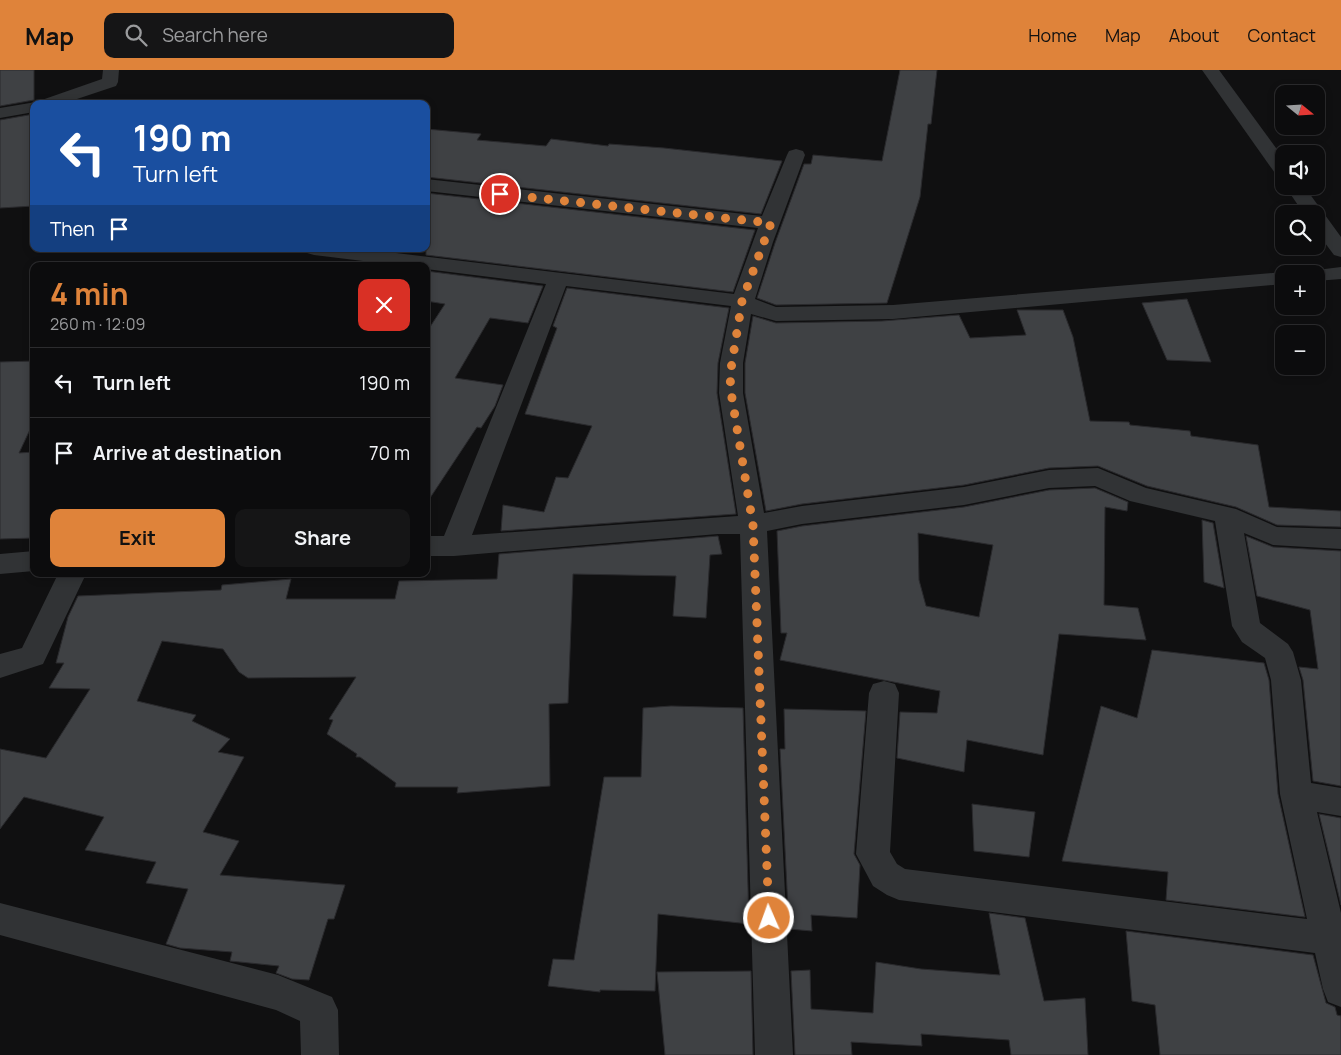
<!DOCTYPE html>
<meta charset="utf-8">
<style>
:root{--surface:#0c0c0d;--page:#151516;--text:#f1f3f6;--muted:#9a9b9d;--line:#2c2c2e;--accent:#df833a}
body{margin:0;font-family:Manrope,sans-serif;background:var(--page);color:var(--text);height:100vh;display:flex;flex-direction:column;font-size:19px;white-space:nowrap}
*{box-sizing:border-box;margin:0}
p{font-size:16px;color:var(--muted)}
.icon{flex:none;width:28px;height:28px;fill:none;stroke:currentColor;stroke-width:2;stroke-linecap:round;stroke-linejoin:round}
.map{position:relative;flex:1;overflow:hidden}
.drawer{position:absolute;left:30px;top:192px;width:400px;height:315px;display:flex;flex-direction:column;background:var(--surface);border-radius:10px;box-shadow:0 2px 8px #0003,0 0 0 1px var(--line)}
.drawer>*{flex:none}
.top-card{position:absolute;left:30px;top:30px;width:400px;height:152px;border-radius:10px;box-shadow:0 2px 8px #0003,0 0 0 1px var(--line);background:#1a4fa0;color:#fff;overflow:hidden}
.needle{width:32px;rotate:108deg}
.controls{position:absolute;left:1275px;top:15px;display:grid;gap:10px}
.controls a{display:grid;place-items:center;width:50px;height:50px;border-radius:10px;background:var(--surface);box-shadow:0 2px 8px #0003,0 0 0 1px var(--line);font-size:25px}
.pin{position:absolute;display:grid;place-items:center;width:42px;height:42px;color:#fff;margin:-21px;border:2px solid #fff;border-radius:50%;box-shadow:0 1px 5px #0007}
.me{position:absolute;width:55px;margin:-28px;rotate:358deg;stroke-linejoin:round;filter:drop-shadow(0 0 4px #0008)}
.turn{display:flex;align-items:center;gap:18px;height:105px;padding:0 20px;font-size:22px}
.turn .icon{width:65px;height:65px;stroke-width:2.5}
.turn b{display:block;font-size:35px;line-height:42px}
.then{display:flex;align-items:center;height:48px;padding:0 20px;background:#0003;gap:10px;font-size:19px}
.round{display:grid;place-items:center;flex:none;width:52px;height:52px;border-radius:10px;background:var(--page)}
.overview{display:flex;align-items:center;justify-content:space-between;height:85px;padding:0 20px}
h1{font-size:30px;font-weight:700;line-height:38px;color:var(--accent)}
.cta{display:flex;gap:10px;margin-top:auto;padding:10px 20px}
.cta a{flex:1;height:58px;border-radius:10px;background:var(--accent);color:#111;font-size:20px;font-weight:700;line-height:58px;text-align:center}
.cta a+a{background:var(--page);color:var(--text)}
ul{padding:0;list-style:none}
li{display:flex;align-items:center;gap:15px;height:70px;padding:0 20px;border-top:1px solid var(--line)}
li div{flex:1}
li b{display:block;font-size:19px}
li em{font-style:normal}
header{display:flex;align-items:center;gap:30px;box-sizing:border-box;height:70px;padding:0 25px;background:var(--accent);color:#111}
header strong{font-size:24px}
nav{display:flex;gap:28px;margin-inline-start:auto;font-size:18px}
.search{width:350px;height:45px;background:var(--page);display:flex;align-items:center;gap:12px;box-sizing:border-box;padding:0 18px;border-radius:10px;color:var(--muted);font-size:19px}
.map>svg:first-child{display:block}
.building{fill:#3f4144;stroke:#2a2a2d;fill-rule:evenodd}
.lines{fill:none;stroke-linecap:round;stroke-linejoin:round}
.minor{fill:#313335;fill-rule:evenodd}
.route{stroke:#df833a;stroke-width:9;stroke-dasharray:0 16.2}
</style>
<header>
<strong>Map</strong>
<div class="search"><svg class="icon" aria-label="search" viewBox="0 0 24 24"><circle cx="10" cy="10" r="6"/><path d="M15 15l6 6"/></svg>Search here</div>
<nav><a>Home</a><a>Map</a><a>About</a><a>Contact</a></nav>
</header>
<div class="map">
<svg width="1341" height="985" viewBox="0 0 1341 985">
<rect width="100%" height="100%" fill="#101011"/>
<g class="building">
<polygon points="0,0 34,0 34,30 0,36"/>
<polygon points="900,0 937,0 931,54 928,54 920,127 887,233 776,235 757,228 775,173 804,94 811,94 813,85 882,91"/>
<polygon points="34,44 34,136 0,138 0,50"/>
<polygon points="426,59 481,64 477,70 546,76 551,69 608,76 609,74 664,78 782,91 761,144 426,107"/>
<polygon points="426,123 755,160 733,222 426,185"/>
<polygon points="426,201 543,216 528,253 490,248 455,308 503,315 495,336 481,358 477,357 426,434 426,263 445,234 426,231"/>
<polygon points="567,218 729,238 718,293 717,323 736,444 501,461 503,435 544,442 556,407 568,408 592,356 525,344 557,258 553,256"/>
<polygon points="1187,229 1211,292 1167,290 1142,233"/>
<polygon points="1017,240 1063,240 1073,267 1090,351 1129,352 1130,355 1190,361 1191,366 1258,375 1269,437 1341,441 1341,457 1277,455 1236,437 1147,416 1098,396 1049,398 964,415 802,434 766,441 745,323 745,293 753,246 776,253 882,251 959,245 970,268 1026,265"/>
<polygon points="34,291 34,351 19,383 34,382 34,468 0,469 0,292"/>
<path d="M1095,418L1128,432L1127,441L1105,437L1104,535L1138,538L1146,570L1059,564L1043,685L967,670L964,702L897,688L900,642L937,643L940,621L780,590L787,563H781L777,461L802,456L964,437L1049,420ZM918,463L993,475L979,547L926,536L919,510Z"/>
<polygon points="1202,450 1213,453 1224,518 1204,512"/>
<polygon points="718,466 722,484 710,485 706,548 673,546 676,506 573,504 568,633 549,634 550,716 457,723 458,717 395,717 396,713 360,687 356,687 357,684 327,664 333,650 329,649 356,607 248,608 239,602 223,579 162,571 137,631 196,645 192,651 230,669 218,682 244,687 203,762 239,771 220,805 345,815 334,849 328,849 309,910 292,909 276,903 279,896 230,891 232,882 180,878 166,874 188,819 146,813 156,792 85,780 104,747 24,727 0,759 0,679 46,688 90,619 49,618 64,593 56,593 68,547 78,526 221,520 222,515 291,509 286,529 395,529 399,511 497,509 499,484"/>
<polygon points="1246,466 1273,477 1341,481 1341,716 1313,711 1303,610 1299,597 1318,599 1310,540 1257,526"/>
<polygon points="1152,580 1264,593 1269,610 1278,724 1305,847 1166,830 1168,802 1062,791 1101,636 1137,648"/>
<polygon points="671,636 743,638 749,854 658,844 655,921 600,920 600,922 548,916 553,889 574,890 604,707 641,707 643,638"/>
<polygon points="784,639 866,641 854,784 860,795 857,848 811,845 812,861 789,859 780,679 785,679"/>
<polygon points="972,734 1035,742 1029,787 974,781"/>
<polygon points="1319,744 1341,748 1341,835"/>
<polygon points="989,843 1025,848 1044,931 1085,928 1088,985 1011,985 1009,970 921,964 922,976 851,972 852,985 795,985 791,901 810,900 811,939 873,943 876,892 921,899 1000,905"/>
<polygon points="1126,861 1313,885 1326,933 1335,937 1337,945 1341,946 1341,985 1160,985 1155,935 1132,931"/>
<polygon points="751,901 753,985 665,985 657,902"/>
</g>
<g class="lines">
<g class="minor">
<polygon points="103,0 119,0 118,12 116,16 62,34 34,34 34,42 0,48 0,38 36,32 102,9"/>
<polygon points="1202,0 1219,0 1284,89 1284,108 1277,106"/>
<path d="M796,79L803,81L805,85L773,172L755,229L776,237L893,235L1284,202L1292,204H1284V214L893,249L776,251L751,244L743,293V323L764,443L802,436L964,417L1049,400L1098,398L1146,418L1236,439L1277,457L1341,459V479L1273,475L1244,463L1260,553L1288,574L1293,582L1301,610L1311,713L1341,718V746L1317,742L1341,843V937L1328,932L1323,919L1315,883L899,830L887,825L873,816L856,784L869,623L873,614L884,611L895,614L899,623L890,782L897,794L905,799L1307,849L1280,724L1271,610L1265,588L1242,572L1232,556L1215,451L1130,431L1095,416L1049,418L964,435L802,454L767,461L793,985H755L740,464H718L454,486H426V466H444L546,214L426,199V196H404L314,185L307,183L304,179H363L734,224L758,158L426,121V109L762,146L787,85L789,81ZM566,216L731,236L720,293L719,323L738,446L472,465Z"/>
<polygon points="1285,116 1304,116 1341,167 1341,187 1334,185 1316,161 1316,144 1304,144"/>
<polygon points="1341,197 1341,209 1316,211 1316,204 1306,204 1309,201"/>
<polygon points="34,481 34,501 0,504 0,484"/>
<polygon points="58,504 86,504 43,594 0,608 0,584 22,578"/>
<polygon points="0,833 278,905 332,927 338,940 339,985 301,985 300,951 276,940 0,865"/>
</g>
</g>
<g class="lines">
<polyline class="route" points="500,124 771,153 742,231 730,305 731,322 753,455 769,848"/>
</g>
</svg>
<div class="controls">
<a><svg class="needle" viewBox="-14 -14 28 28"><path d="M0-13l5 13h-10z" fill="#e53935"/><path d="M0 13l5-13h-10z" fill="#9a9b9d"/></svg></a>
<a><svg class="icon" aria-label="sound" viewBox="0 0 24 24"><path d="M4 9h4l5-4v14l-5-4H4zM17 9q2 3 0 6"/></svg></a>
<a><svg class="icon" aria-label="search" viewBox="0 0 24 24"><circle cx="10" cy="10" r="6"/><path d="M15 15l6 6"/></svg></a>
<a>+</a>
<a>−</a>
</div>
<div class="pin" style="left:500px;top:124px;background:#d93025"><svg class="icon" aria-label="arrive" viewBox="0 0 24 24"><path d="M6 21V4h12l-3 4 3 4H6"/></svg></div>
<svg class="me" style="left:769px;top:848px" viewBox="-20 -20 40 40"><circle r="17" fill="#df833a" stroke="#fff" stroke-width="3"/><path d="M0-11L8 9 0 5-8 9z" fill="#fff"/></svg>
<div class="top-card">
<div class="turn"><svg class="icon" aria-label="left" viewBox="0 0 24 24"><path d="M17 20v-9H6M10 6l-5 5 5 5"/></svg><div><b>190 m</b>Turn left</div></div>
<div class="then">Then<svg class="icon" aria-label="arrive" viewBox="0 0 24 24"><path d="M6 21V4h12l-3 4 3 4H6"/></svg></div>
</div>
<section class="drawer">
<div class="overview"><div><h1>4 min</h1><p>260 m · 12:09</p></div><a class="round" style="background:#d93025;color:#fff"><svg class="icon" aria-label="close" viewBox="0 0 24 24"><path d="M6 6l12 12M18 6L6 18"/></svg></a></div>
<ul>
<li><svg class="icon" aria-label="left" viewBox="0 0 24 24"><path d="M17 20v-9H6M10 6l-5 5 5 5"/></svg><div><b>Turn left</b></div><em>190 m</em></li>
<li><svg class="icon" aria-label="arrive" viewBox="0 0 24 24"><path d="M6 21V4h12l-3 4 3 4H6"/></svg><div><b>Arrive at destination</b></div><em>70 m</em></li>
</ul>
<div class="cta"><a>Exit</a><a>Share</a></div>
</section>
</div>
